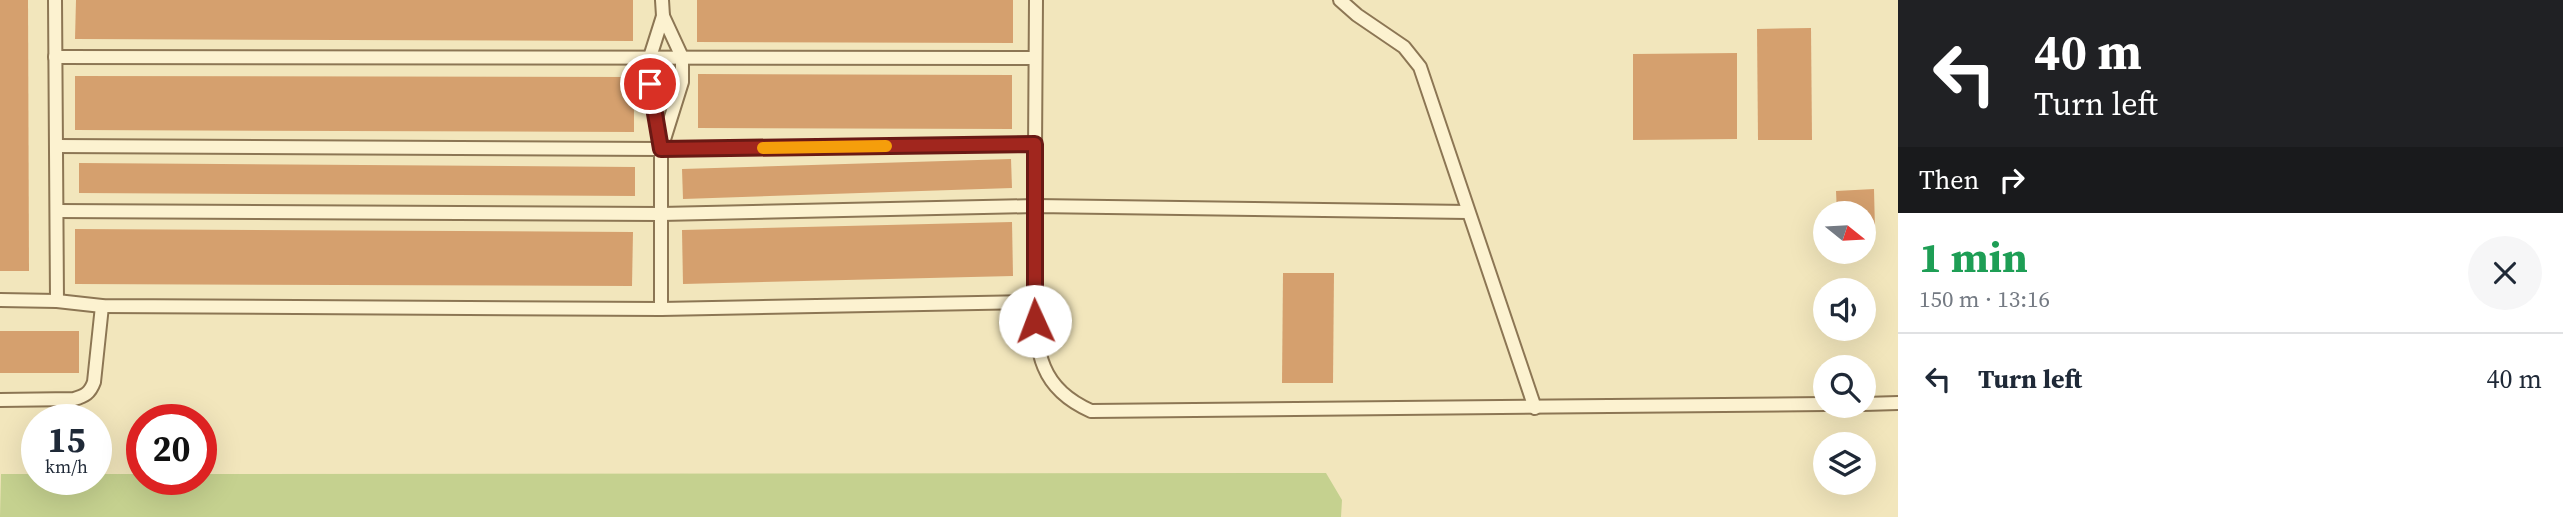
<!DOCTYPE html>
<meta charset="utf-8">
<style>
:root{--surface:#fff;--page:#f6f6f7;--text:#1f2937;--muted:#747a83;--line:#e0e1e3}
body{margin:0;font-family:"Source Serif 4",serif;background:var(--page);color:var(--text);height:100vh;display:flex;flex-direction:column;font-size:26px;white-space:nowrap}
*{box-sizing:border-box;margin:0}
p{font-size:23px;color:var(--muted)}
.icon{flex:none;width:38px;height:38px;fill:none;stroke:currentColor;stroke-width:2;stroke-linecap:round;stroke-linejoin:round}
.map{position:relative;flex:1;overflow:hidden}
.details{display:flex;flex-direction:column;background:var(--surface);width:665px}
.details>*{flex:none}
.banner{background:#202124;color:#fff;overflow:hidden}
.needle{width:46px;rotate:108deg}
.buttons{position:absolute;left:1813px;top:201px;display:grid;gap:14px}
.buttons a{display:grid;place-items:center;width:63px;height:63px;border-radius:50%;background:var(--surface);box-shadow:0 7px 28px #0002;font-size:35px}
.speed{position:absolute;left:21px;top:404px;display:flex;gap:14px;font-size:35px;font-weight:700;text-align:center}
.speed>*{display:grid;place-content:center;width:91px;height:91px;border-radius:50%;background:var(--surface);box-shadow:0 7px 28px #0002;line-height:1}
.speed small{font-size:18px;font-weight:400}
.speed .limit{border:10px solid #d22;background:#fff;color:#111}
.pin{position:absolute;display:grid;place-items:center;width:60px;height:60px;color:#fff;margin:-30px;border:4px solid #fff;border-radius:50%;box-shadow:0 2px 7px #0007}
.me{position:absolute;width:77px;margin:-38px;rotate:358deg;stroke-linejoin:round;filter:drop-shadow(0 0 5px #0008)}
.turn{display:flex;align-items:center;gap:24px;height:147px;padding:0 21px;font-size:32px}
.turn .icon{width:91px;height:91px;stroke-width:2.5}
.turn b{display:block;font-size:49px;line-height:60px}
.then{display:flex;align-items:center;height:66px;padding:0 21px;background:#0003;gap:14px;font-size:26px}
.round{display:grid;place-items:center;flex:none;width:74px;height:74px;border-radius:37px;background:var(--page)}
.overview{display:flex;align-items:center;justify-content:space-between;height:119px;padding:0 21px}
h1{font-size:42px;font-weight:700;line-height:52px;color:#1e9e55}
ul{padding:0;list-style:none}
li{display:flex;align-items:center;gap:21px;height:91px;padding:0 21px;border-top:2px solid var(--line)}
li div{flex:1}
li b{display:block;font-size:26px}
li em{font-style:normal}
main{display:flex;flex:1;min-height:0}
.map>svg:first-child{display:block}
.green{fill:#c5d18f}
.building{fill:#d5a06e}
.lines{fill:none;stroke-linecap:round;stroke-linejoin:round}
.service-casing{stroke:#8c7654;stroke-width:16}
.service{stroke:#fcf2d0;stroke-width:12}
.route-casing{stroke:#691914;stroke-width:18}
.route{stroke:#a1261e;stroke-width:12}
.slow{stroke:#f59e0b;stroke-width:12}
</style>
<main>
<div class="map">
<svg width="1898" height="517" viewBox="0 0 1898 517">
<rect width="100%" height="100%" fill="#f2e6bc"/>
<polygon class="green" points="1326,473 1342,500 1341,517 0,517 1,474 37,474 37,480 96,480 96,474 142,474 142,480 201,480 201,474"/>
<g class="building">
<polygon points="0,0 28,0 29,271 0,271"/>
<polygon points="76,0 633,0 633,41 75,39"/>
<polygon points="697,0 1013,0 1013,43 697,42"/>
<polygon points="1811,28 1812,140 1758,140 1757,29"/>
<polygon points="1737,53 1737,139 1633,140 1633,54"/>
<polygon points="698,74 1012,75 1012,129 698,128"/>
<polygon points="75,76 634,77 634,132 75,130"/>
<polygon points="1011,159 1012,188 683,199 682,169"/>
<polygon points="79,163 635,167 635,196 79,193"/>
<polygon points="1874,189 1875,231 1864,231 1864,214 1837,214 1836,191"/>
<polygon points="1012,222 1013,276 683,284 682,230"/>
<polygon points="75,229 633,232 632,286 75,284"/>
<polygon points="1283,273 1334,273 1333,383 1282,383"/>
<rect x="0" y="331" width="79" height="42"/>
</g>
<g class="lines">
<g class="service-casing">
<g id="service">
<path d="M1036,0L1034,302C1037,353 1039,388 1091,411L1825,404"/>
<polyline points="1340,0 1357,15 1404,47 1420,67 1535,408"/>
<polyline points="55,57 1035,58"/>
<polyline points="661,145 650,84 650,57 663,16"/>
<polyline points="56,146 661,149 1035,144"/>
<polyline points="57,211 661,214 1035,206 1468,212"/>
<polyline points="0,300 57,301 55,0"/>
<polyline points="57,301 102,306 661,309 1034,302"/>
<polyline points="661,309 661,149 682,82 682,57 663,16 662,0"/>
<path d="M0,400L74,399C85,396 90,393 94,382L102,306"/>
<polyline points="1864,404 1898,403"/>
</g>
</g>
<use href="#service" class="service"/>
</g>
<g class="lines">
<g class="route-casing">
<polyline id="route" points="650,84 661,149 1035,144 1035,321"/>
</g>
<use href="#route" class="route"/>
<polyline class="slow" points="763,148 886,146"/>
</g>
</svg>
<div class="buttons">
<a><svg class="needle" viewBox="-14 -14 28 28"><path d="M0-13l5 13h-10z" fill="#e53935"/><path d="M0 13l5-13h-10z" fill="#747a83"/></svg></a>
<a><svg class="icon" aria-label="sound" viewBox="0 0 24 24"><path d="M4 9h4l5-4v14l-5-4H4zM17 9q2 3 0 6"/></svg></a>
<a><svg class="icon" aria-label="search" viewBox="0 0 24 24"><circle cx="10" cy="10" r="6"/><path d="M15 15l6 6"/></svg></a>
<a><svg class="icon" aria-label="layers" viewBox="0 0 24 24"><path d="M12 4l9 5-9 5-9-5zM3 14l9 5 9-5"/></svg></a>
</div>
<div class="speed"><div>15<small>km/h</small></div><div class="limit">20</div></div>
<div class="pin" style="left:650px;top:84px;background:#d93025"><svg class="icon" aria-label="arrive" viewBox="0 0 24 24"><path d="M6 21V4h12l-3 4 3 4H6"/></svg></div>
<svg class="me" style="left:1035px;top:321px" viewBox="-20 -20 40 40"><circle r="19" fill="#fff"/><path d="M0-13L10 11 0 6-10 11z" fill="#a1261e"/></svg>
</div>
<section class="details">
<div class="banner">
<div class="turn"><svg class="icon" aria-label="left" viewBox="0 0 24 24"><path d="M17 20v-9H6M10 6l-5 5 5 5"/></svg><div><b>40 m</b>Turn left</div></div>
<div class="then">Then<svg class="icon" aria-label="right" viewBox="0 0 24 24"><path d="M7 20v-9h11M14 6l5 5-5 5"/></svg></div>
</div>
<div class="overview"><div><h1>1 min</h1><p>150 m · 13:16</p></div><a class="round"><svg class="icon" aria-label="close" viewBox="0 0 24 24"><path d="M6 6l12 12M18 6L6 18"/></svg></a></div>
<ul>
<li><svg class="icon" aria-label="left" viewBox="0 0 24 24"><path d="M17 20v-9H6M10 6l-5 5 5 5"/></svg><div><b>Turn left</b></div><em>40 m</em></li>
</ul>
</section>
</main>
